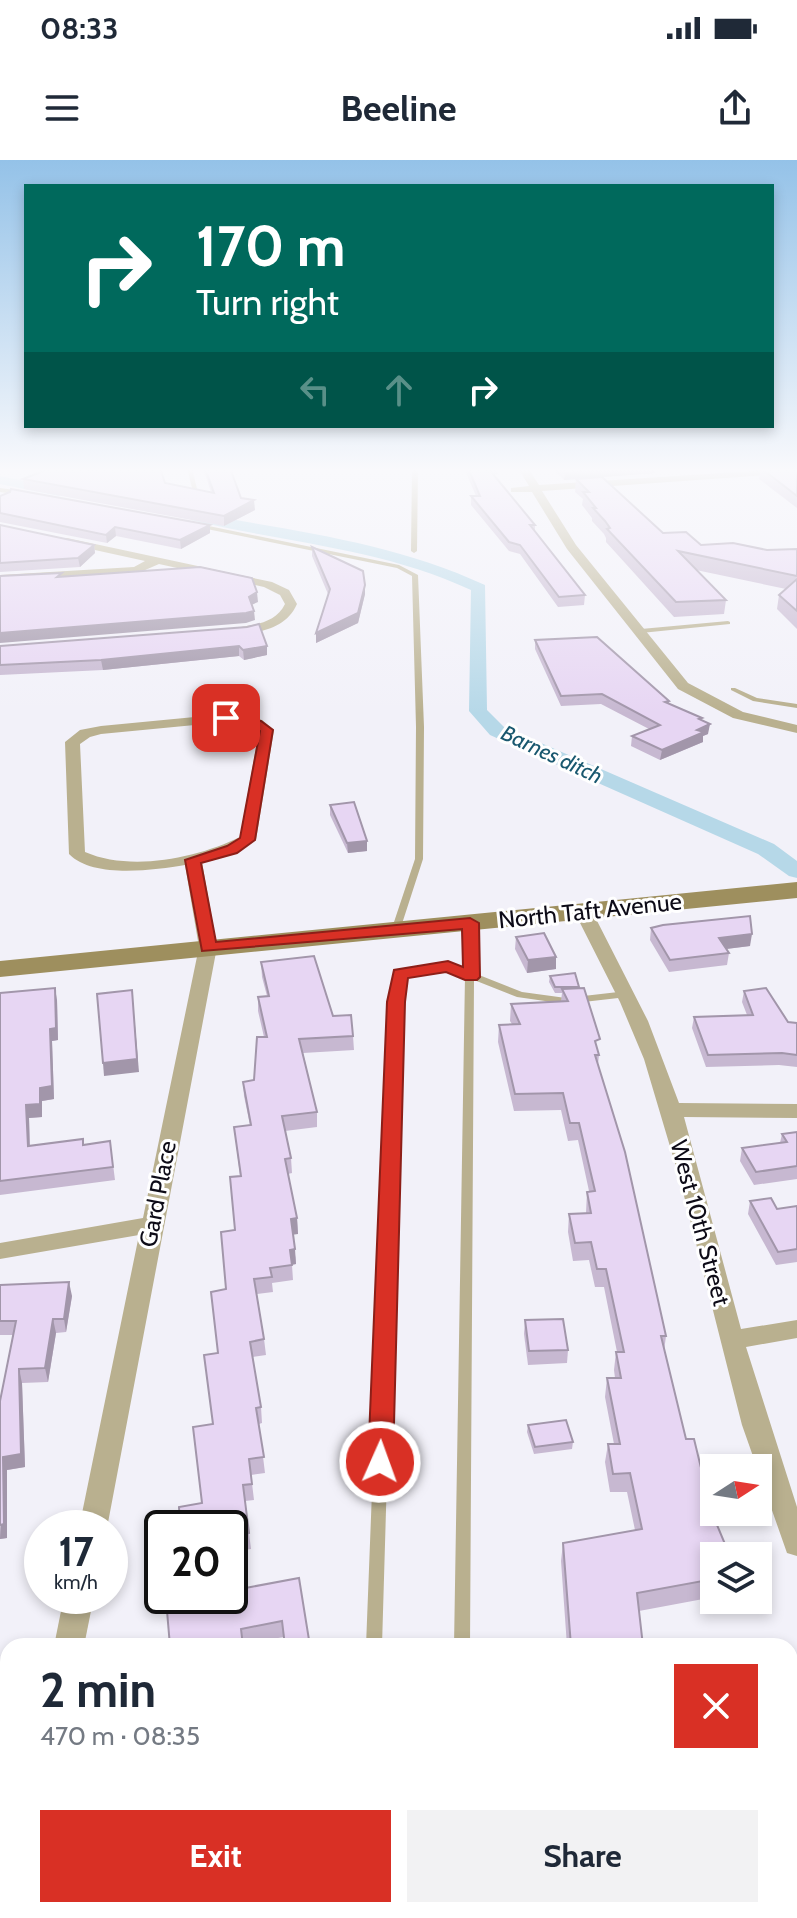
<!DOCTYPE html>
<meta charset="utf-8">
<style>
:root{--surface:#fff;--page:#f2f2f3;--text:#1f2937;--muted:#747a83;--accent:#d93025}
body{margin:0;font-family:Cabin,sans-serif;background:var(--page);color:var(--text);height:100vh;display:flex;flex-direction:column;font-size:30px;white-space:nowrap}
*{box-sizing:border-box;margin:0}
p{font-size:26px;color:var(--muted)}
.icon{flex:none;width:44px;height:44px;fill:none;stroke:currentColor;stroke-width:2;stroke-linecap:round;stroke-linejoin:round}
.map{position:relative;flex:1;overflow:hidden}
.sheet{position:absolute;left:0px;top:1478px;width:798px;height:280px;display:flex;flex-direction:column;background:var(--surface);border-radius:24px 24px 0 0;box-shadow:0 4px 12px #0003}
.sheet>*{flex:none}
.banner{position:absolute;left:24px;top:24px;width:750px;height:244px;border-radius:0px;box-shadow:0 4px 12px #0003;background:#00695c;color:#fff;overflow:hidden}
.needle{width:52px;rotate:78deg}
.fabs{position:absolute;left:700px;top:1294px;display:grid;gap:16px}
.fabs a{display:grid;place-items:center;width:72px;height:72px;border-radius:0px;background:var(--surface);box-shadow:0 4px 12px #0003;font-size:40px}
.speed{position:absolute;left:24px;top:1350px;display:flex;gap:16px;font-size:40px;font-weight:700;text-align:center}
.speed>*{display:grid;place-content:center;width:104px;height:104px;border-radius:50%;background:var(--surface);box-shadow:0 4px 12px #0003;line-height:1}
.speed small{font-size:20px;font-weight:400}
.speed .limit{border:4px solid #111;border-radius:12px;background:#fff;color:#111}
.pin{position:absolute;display:grid;place-items:center;width:68px;height:68px;color:#fff;margin:-34px;border-radius:16px;box-shadow:0 4px 12px #0006}
.me{position:absolute;width:88px;margin:-44px;rotate:2deg;stroke-linejoin:round;filter:drop-shadow(0 0 6px #0008)}
.turn{display:flex;align-items:center;gap:28px;height:168px;padding:0 40px;font-size:36px}
.turn .icon{width:104px;height:104px;stroke-width:2.5}
.turn b{display:block;font-size:56px;line-height:68px}
.lanes{display:flex;align-items:center;height:76px;padding:0 40px;background:#0003;justify-content:center;gap:40px;direction:ltr}
.lanes .off{opacity:.35}
.round{display:grid;place-items:center;flex:none;width:84px;height:84px;border-radius:0px;background:var(--page)}
.headline{display:flex;align-items:center;justify-content:space-between;height:136px;padding:0 40px}
h1{font-size:48px;font-weight:700;line-height:60px}
.cta{display:flex;gap:16px;margin-top:auto;padding:16px 40px}
.cta a{flex:1;height:92px;border-radius:0px;background:var(--accent);color:#fff;font-size:32px;font-weight:700;line-height:92px;text-align:center}
.cta a+a{background:var(--page);color:var(--text)}
.status{display:flex;justify-content:space-between;align-items:center;height:56px;padding:0 40px;background:var(--surface);direction:ltr}
.status svg{height:22px;fill:currentColor}
header{display:flex;justify-content:space-between;align-items:center;height:104px;padding:0 40px;background:var(--surface);font-size:36px;font-weight:700}
.map>svg:first-child{display:block}
.lines{fill:none;stroke-linecap:round;stroke-linejoin:round}
.canal{fill:#b6d8e8;fill-rule:evenodd}
.service{fill:#b9b08f;fill-rule:evenodd}
.minor{fill:#b9b08f;fill-rule:evenodd}
.secondary{fill:#9e8f5e;fill-rule:evenodd}
.wall{fill:#c7b8d1}
.shaded-wall{fill:#a296aa}
.building{fill:#e7d6f3;stroke:#a296aa;stroke-width:2}
.route{fill:#d93025;stroke:#8d1f18;stroke-width:2}
.labels{text-anchor:middle;stroke-width:6;stroke-linejoin:round;paint-order:stroke}
.far-water-label{font-size:22px;font-style:italic;fill:#19586f;stroke:#fff}
.street-label{font-size:24px;fill:#0d0b17;stroke:#fff}
</style>
<div class="status"><b>08:33</b><svg viewBox="0 0 49 12"><path d="M0 12V9h3v3zM5 12V6h3v6zM10 12V3h3v9zM15 12V0h3v12zM26 1h20v11H26zM47 4h2v5h-2z"/></svg></div>
<header><svg class="icon" aria-label="menu" viewBox="0 0 24 24"><path d="M4 6h16M4 12h16M4 18h16"/></svg>Beeline<svg class="icon" aria-label="share" viewBox="0 0 24 24"><path d="M12 15V3M7 8l5-5 5 5M5 13v7h14v-7"/></svg></header>
<div class="map">
<svg width="797" height="1758" viewBox="0 0 797 1758">
<rect width="100%" height="100%" fill="#f2f1f9"/>
<g class="lines">
<g class="canal">
<polygon points="0,316 59,328 66,332 59,336 0,324"/>
<path d="M196,353C294,371 393,382 485,425L487,550L504,567L774,684L797,701V718L789,716L758,694L490,575L469,551L471,430C381,388 286,383 191,360V354Z"/>
</g>
<g class="service">
<polygon points="187,308 192,308 197,329 192,328"/>
<polygon points="412,308 418,308 417,391 414,393 411,391"/>
<polygon points="0,328 22,331 25,333 22,335 0,332"/>
<polygon points="199,364 399,405 418,415 424,567 423,699 399,773 393,773 391,771 415,699 416,567 412,416 397,408 197,367 196,366"/>
<polygon points="728,461 730,462 730,464 641,473 638,471 641,469"/>
<polygon points="731,528 735,528 757,538 797,544 797,548 753,541 731,530"/>
<polygon points="470,760 474,763 474,813 522,832 566,838 627,831 632,834 627,837 566,844 517,837 474,820 470,1486 454,1486 465,816 447,809 404,816 401,842 382,1486 366,1486 391,842 397,812 448,803 465,809 466,763"/>
<polygon points="8,1537 8,1551 0,1553 0,1539"/>
<polygon points="797,1700 797,1718 790,1719 790,1701"/>
<rect x="363" y="1750" width="18" height="8"/>
<rect x="445" y="1750" width="18" height="8"/>
<polygon points="683,1750 704,1750 700,1758 679,1758"/>
</g>
<g class="minor">
<polygon points="518,308 528,308 539,325 797,308 797,313 542,331 576,385 688,523 743,552 797,565 797,573 733,558 678,529 567,389 532,332 511,332 511,328 529,326"/>
<path d="M67,378L272,422L289,430L297,444C286,469 260,472 235,476L230,475V469C250,465 275,465 285,444L280,435L264,427L159,404L136,414L0,423V415L134,407L145,401L63,383V379Z"/>
<path d="M226,554L262,560L274,570L256,680L238,691L202,702L217,787L107,1368H79L139,1075L0,1099V1083L143,1058L199,787L185,705C154,710 93,719 69,694L65,582L80,570L101,566ZM226,562L253,567L259,571L240,677C197,698 131,712 85,692L80,584L90,577L101,574Z"/>
<polygon points="583,746 592,751 648,861 679,943 797,944 797,958 684,957 741,1169 797,1160 797,1178 746,1187 797,1347 797,1396 787,1393 742,1265 680,1020 644,899 620,842 574,751"/>
<polygon points="64,1436 94,1436 84,1486 54,1486"/>
<polygon points="8,1736 8,1750 35,1750 34,1758 0,1758 0,1749"/>
</g>
<polygon class="secondary" points="797,722 797,738 0,817 0,801"/>
</g>
<g class="wall">
<polygon points="203,308 230,308 241,338 255,350 224,366 24,329 23,319 94,310 211,332"/>
<polygon points="464,308 499,308 498,314 494,315 535,365 535,371 585,435 584,445 558,447 520,394 509,391 471,345 471,336 476,336"/>
<polygon points="552,308 656,308 655,313 603,317 663,373 701,385 767,390 797,389 797,469 777,449 779,435 786,429 696,410 726,440 724,454 674,457 606,382 606,378 604,374 592,361 592,358 582,345 583,339 575,332 576,319 564,320"/>
<polygon points="712,308 751,308 713,309"/>
<polygon points="761,308 797,308 797,348 759,319"/>
<polygon points="0,336 210,373 181,389 116,376 107,383 0,362"/>
<polygon points="0,365 94,385 95,393 80,407 0,412"/>
<polygon points="312,387 365,434 358,463 316,483 328,434 312,396"/>
<polygon points="535,480 669,541 669,544 702,561 708,574 703,576 703,582 660,600 631,586 632,576 649,569 601,544 561,546 535,489"/>
<polygon points="0,486 267,486 267,495 244,500 239,496 103,510 0,515"/>
<polygon points="330,645 367,681 367,691 348,693 330,655"/>
<polygon points="651,768 750,786 726,789 729,793 727,805 669,812 650,780"/>
<polygon points="516,777 556,797 556,809 527,813 515,789"/>
<polygon points="261,802 333,856 353,876 354,890 303,893 317,952 317,967 285,971 291,998 292,1013 288,1014 297,1058 298,1074 293,1074 296,1104 292,1105 293,1120 272,1123 273,1132 257,1134 264,1179 266,1195 252,1197 261,1247 262,1263 259,1264 265,1313 251,1315 254,1340 245,1341 251,1389 236,1391 240,1429 299,1418 284,1477 243,1484 186,1436 202,1343 213,1264 218,1193 235,1070 240,1016 234,967 250,965 244,936 243,922 254,920 264,877 258,851 258,837 267,836 262,817"/>
<polygon points="550,816 579,827 599,895 598,904 666,1176 664,1191 714,1396 714,1437 639,1451 643,1486 567,1486 561,1401 563,1383 635,1370 627,1332 610,1332 605,1302 608,1284 614,1284 605,1237 607,1218 615,1218 614,1210 616,1192 617,1192 604,1127 595,1127 589,1100 573,1101 568,1072 569,1054 586,1053 587,1032 589,1031 578,980 568,981 561,950 514,951 498,882 499,865 512,864 510,861 511,844 561,841 562,833 555,833 549,822"/>
<polygon points="744,831 788,862 797,863 797,907 779,905 706,907 692,868 694,857 747,855 742,842"/>
<polygon points="0,833 57,840 58,880 52,881 54,939 42,941 42,957 29,958 30,986 84,985 110,981 115,1020 0,1035"/>
<polygon points="797,972 797,1019 754,1025 740,1001 742,988 780,983 782,974"/>
<polygon points="750,1041 777,1049 797,1046 797,1102 776,1105 748,1054"/>
<polygon points="0,1125 72,1136 66,1172 56,1173 48,1222 22,1223 25,1307 7,1310 7,1378 0,1379 13,1175 0,1175"/>
<polygon points="525,1160 568,1190 567,1203 528,1205 524,1174"/>
<polygon points="528,1265 573,1282 572,1289 534,1294 527,1272"/>
<rect x="587" y="1750" width="71" height="8"/>
</g>
<g class="shaded-wall">
<polygon points="629,308 656,308 655,313 564,320 565,313"/>
<polygon points="254,340 255,350 224,366 224,356"/>
<polygon points="210,365 210,373 181,389 180,380"/>
<polygon points="115,367 116,376 107,383 106,375"/>
<polygon points="94,385 95,393 80,407 78,398"/>
<polygon points="365,425 365,434 358,463 316,483 316,473"/>
<polygon points="257,432 258,442 249,446 249,437"/>
<polygon points="254,451 255,460 246,463 0,483 0,473"/>
<polygon points="239,486 239,496 103,510 101,500"/>
<polygon points="267,486 267,495 244,500 243,490"/>
<polygon points="710,564 708,574 703,576 703,582 660,600 662,590"/>
<polygon points="367,681 367,691 348,693 347,683"/>
<polygon points="752,774 750,786 718,790 719,778"/>
<polygon points="556,797 556,809 527,813 528,800"/>
<polygon points="55,828 57,840 58,880 52,881 54,939 42,941 42,957 29,958 30,1000 28,986 26,945 40,928 50,869"/>
<polygon points="133,842 139,912 104,916 103,903"/>
<polygon points="297,1058 298,1074 291,1075 291,1059"/>
<polygon points="295,1089 296,1104 290,1105 290,1090"/>
<polygon points="69,1122 72,1136 66,1172 64,1159"/>
<polygon points="53,1159 56,1173 48,1222 45,1208"/>
<polygon points="19,1209 22,1223 25,1307 7,1310 7,1378 0,1379 3,1297"/>
<polygon points="797,1648 797,1666 790,1667 790,1649"/>
</g>
<g class="building">
<polygon points="51,308 81,308 95,310 95,308 160,308 165,323 214,333 205,308 230,308 241,338 254,340 224,356 23,319"/>
<polygon points="468,308 488,308 535,365 530,365 585,435 559,437 520,385 509,382 471,336 480,336"/>
<polygon points="560,308 629,308 565,313"/>
<polygon points="761,308 797,308 797,336"/>
<polygon points="602,317 663,373 686,372 701,385 733,383 767,390 797,389 797,416 678,391 726,440 676,442 607,369 610,368 605,361 593,348 596,348 583,332 589,332 576,319"/>
<polygon points="11,329 210,365 180,380 115,367 106,375 0,353 0,336 10,332"/>
<polygon points="0,365 94,385 78,398 0,403"/>
<polygon points="312,387 363,411 365,425 358,453 316,473 330,429"/>
<polygon points="200,407 252,418 257,432 249,437 254,451 246,453 0,473 0,416 62,413 57,417"/>
<polygon points="797,419 797,451 779,435"/>
<polygon points="259,464 267,486 243,490 239,486 101,500 0,505 0,486 247,467"/>
<polygon points="597,477 669,541 665,542 702,558 699,559 710,564 697,570 704,572 662,590 632,576 660,565 602,534 561,536 535,480"/>
<polygon points="354,642 367,681 347,683 330,645"/>
<polygon points="750,756 752,774 719,778 729,793 670,800 651,768 663,765"/>
<polygon points="544,773 556,797 528,800 516,777"/>
<polygon points="314,796 333,856 351,855 353,876 299,879 317,952 282,956 291,998 285,999 297,1058 291,1059 295,1089 290,1090 292,1105 270,1108 272,1117 254,1119 264,1179 250,1182 261,1247 256,1248 264,1297 249,1299 252,1324 243,1325 249,1373 234,1376 240,1429 299,1418 310,1486 285,1486 282,1461 241,1469 243,1486 170,1486 166,1439 186,1436 230,1436 230,1368 180,1368 179,1347 202,1343 193,1267 213,1264 204,1195 218,1193 211,1132 226,1129 221,1072 235,1070 230,1017 241,1016 234,967 251,965 243,922 254,920 257,877 267,877 258,837 269,836 261,802"/>
<polygon points="575,813 579,827 555,827 550,816"/>
<polygon points="55,828 56,868 50,869 52,926 40,928 40,944 26,945 28,986 83,979 83,985 110,981 113,1007 0,1021 0,833"/>
<polygon points="584,828 600,879 595,881 599,895 595,895 625,992 666,1176 661,1176 686,1279 694,1279 712,1353 730,1396 714,1396 714,1419 637,1433 643,1486 571,1486 563,1383 642,1369 630,1313 613,1314 608,1284 620,1284 607,1218 621,1218 616,1192 624,1192 606,1109 597,1109 591,1082 575,1083 569,1054 591,1053 587,1032 595,1031 579,963 570,963 563,933 515,934 499,865 520,864 511,844 568,841 562,829"/>
<polygon points="766,828 788,862 797,863 797,895 782,893 708,895 694,857 753,855 744,831"/>
<polygon points="132,830 137,899 103,903 97,834"/>
<polygon points="797,972 797,1006 756,1012 742,988 787,982 782,974"/>
<polygon points="771,1038 777,1049 797,1046 797,1089 778,1092 750,1041"/>
<polygon points="69,1122 64,1159 53,1159 45,1208 19,1209 21,1294 3,1297 4,1364 0,1365 0,1241 16,1161 0,1161 0,1125"/>
<polygon points="563,1159 568,1190 529,1191 525,1160"/>
<polygon points="566,1260 573,1282 535,1287 528,1265"/>
<polygon points="794,1575 797,1582 797,1648 790,1649 790,1576"/>
<polygon points="797,1748 797,1758 746,1758 790,1750"/>
<polygon points="151,1750 226,1750 227,1758 151,1758"/>
<polygon points="591,1750 658,1750 658,1758 591,1757"/>
</g>
<linearGradient id="sky" x2="0" y2="1"><stop stop-color="#94c2e8"/><stop offset="0.56" stop-color="#f9f9fc"/><stop offset="1" stop-color="#f9f9fc" stop-opacity="0"/></linearGradient>
<rect width="797" height="554" fill="url(#sky)"/>
<polygon class="route" points="226,554 261,561 273,570 255,680 237,693 201,703 216,782 470,758 479,763 480,817 477,820 465,820 446,812 408,818 405,842 393,1302 389,1309 380,1312 371,1309 368,1302 387,842 394,810 448,801 463,807 462,769 202,791 185,700 227,686 240,678 260,571 253,567 222,560 222,555"/>
<g class="labels">
<g class="far-water-label">
<text transform="translate(552 594) rotate(25)" y="8">Barnes ditch</text>
</g>
<g class="street-label">
<text transform="translate(590 751) rotate(-6)" y="8">North Taft Avenue</text>
<text transform="translate(158 1034) rotate(-79)" y="8">Gard Place</text>
<text transform="translate(700 1063) rotate(75)" y="8">West 10th Street</text>
</g>
</g>
</svg>
<div class="fabs">
<a><svg class="needle" viewBox="-14 -14 28 28"><path d="M0-13l5 13h-10z" fill="#e53935"/><path d="M0 13l5-13h-10z" fill="#747a83"/></svg></a>
<a><svg class="icon" aria-label="layers" viewBox="0 0 24 24"><path d="M12 4l9 5-9 5-9-5zM3 14l9 5 9-5"/></svg></a>
</div>
<div class="speed"><div>17<small>km/h</small></div><div class="limit">20</div></div>
<div class="pin" style="left:226px;top:558px;background:#d93025"><svg class="icon" aria-label="arrive" viewBox="0 0 24 24"><path d="M6 21V4h12l-3 4 3 4H6"/></svg></div>
<svg class="me" style="left:380px;top:1302px" viewBox="-20 -20 40 40"><circle r="17" fill="#d93025" stroke="#fff" stroke-width="3"/><path d="M0-11L8 9 0 5-8 9z" fill="#fff"/></svg>
<div class="banner">
<div class="turn"><svg class="icon" aria-label="right" viewBox="0 0 24 24"><path d="M7 20v-9h11M14 6l5 5-5 5"/></svg><div><b>170 m</b>Turn right</div></div>
<div class="lanes"><svg class="icon off" aria-label="left" viewBox="0 0 24 24"><path d="M17 20v-9H6M10 6l-5 5 5 5"/></svg><svg class="icon off" aria-label="ahead" viewBox="0 0 24 24"><path d="M12 20V5M6 11l6-6 6 6"/></svg><svg class="icon" aria-label="right" viewBox="0 0 24 24"><path d="M7 20v-9h11M14 6l5 5-5 5"/></svg></div>
</div>
<section class="sheet">
<div class="headline"><div><h1>2 min</h1><p>470 m · 08:35</p></div><a class="round" style="background:#d93025;color:#fff"><svg class="icon" aria-label="close" viewBox="0 0 24 24"><path d="M6 6l12 12M18 6L6 18"/></svg></a></div>
<div class="cta"><a>Exit</a><a>Share</a></div>
</section>
</div>
